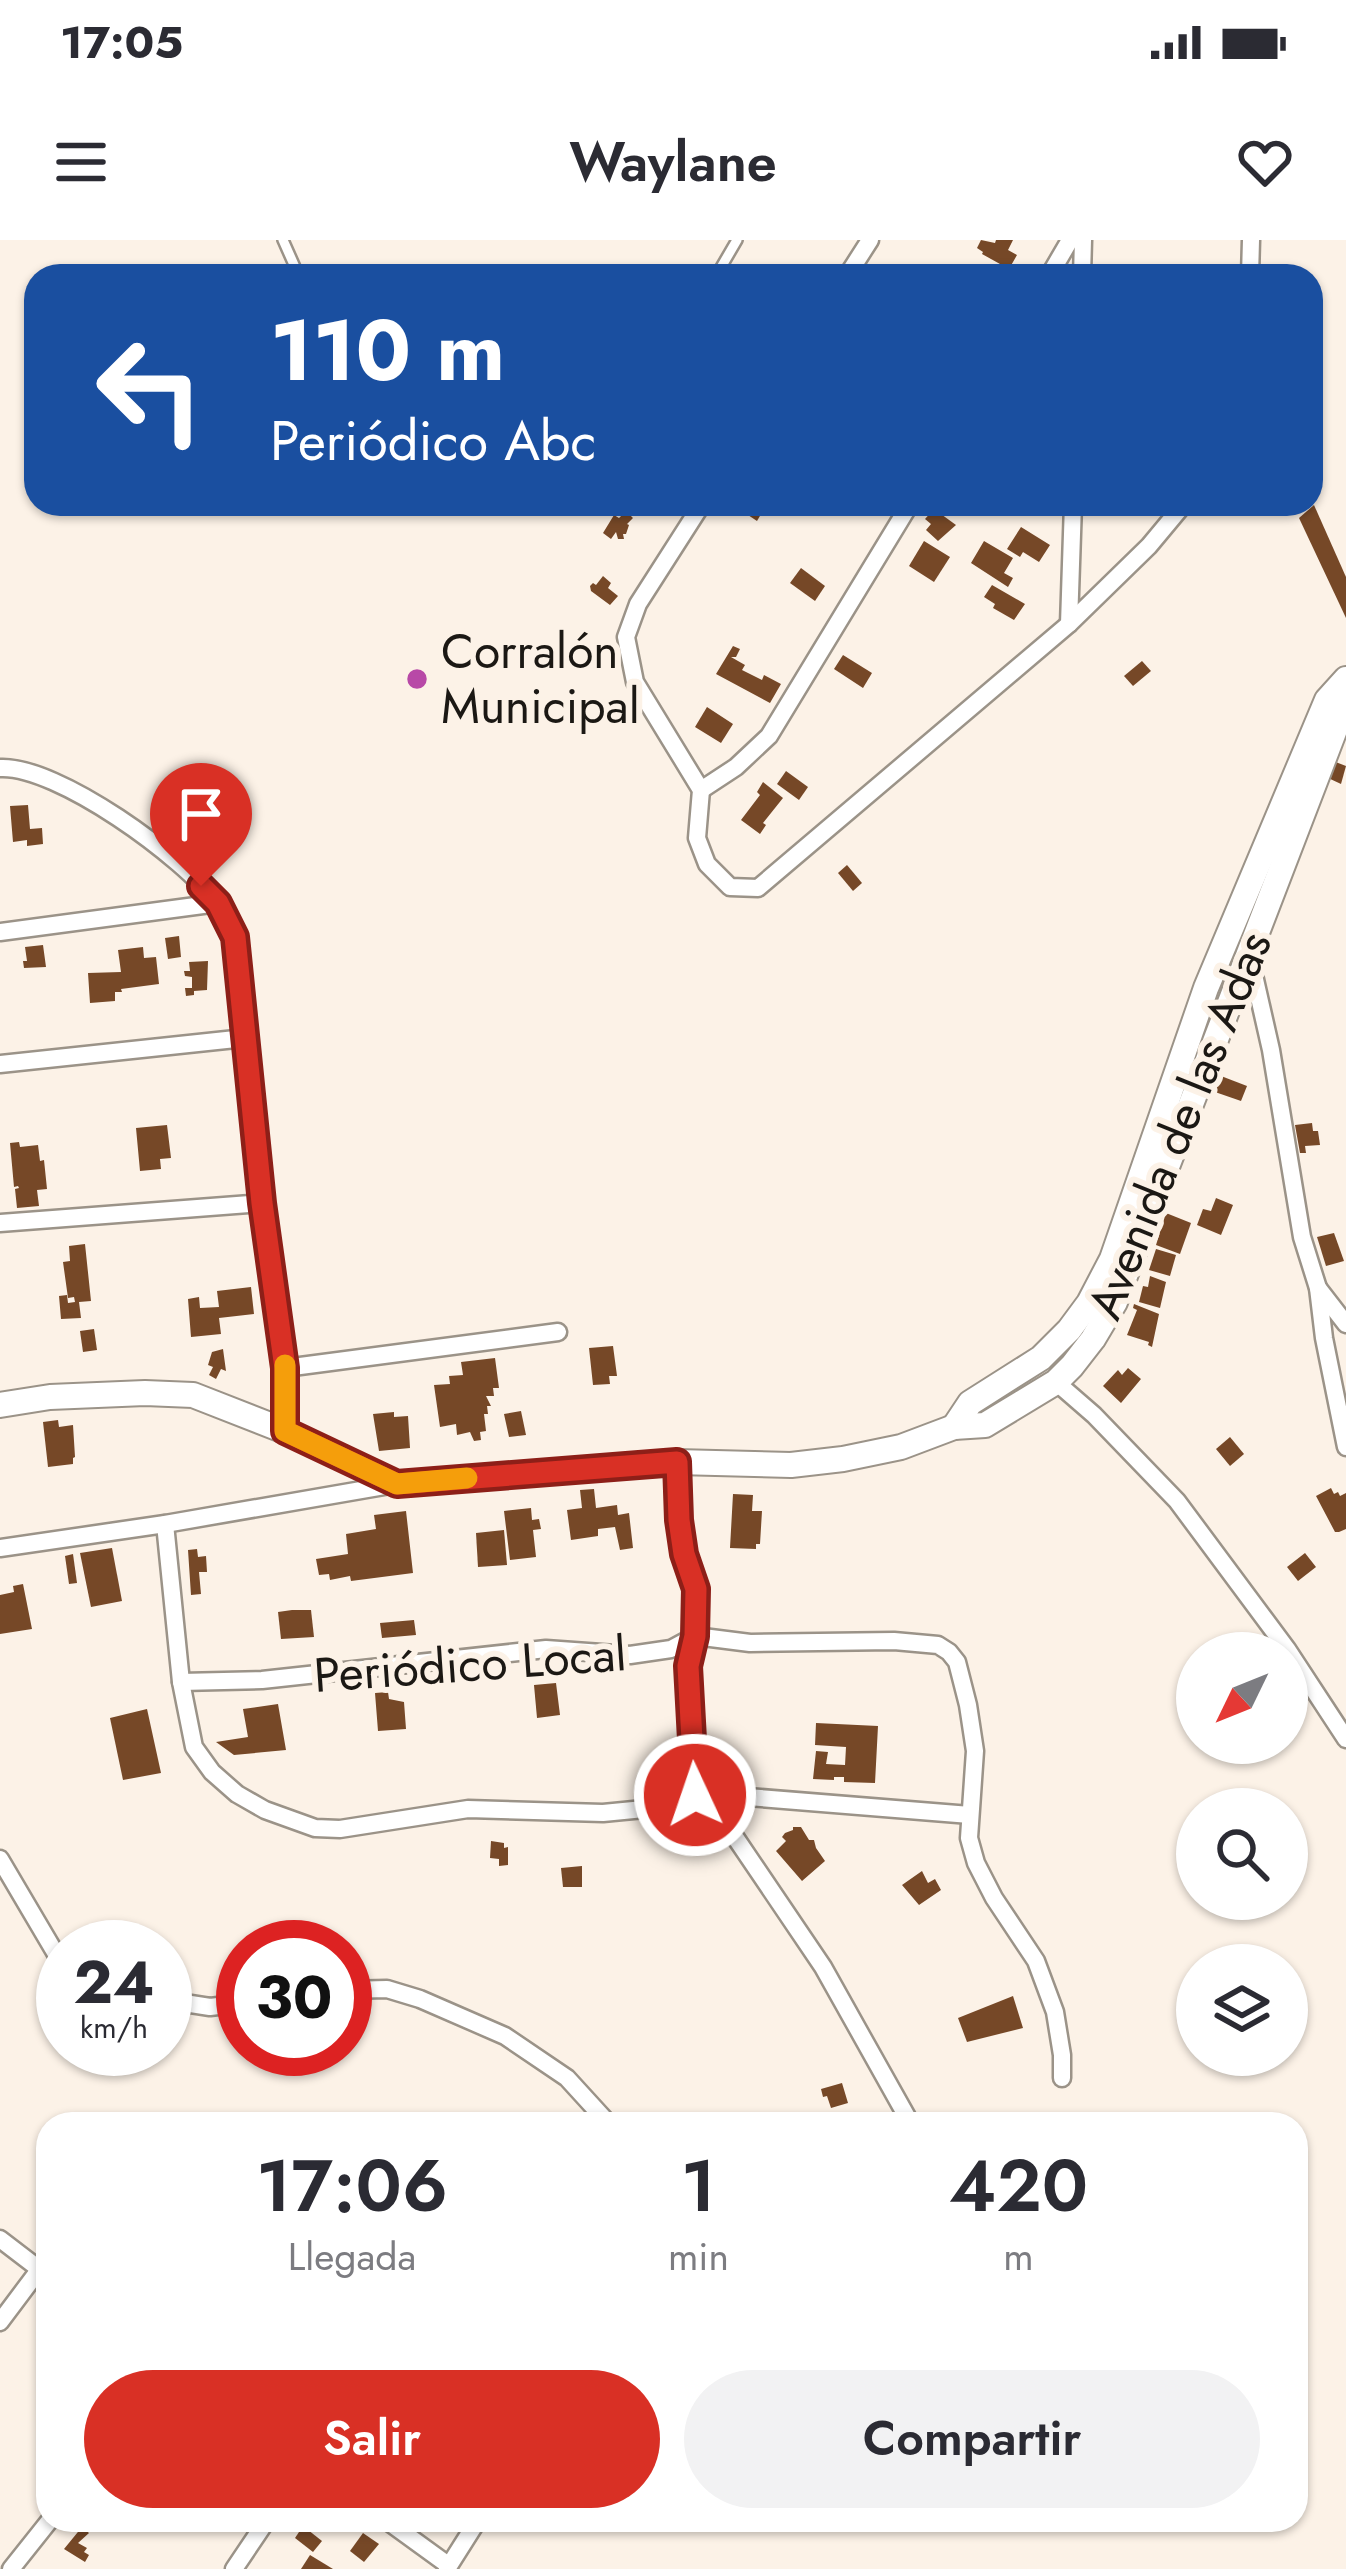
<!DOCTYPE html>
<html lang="es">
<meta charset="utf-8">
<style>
:root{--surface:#fff;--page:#f2f2f3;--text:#2b2b33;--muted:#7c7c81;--accent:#d93025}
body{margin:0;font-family:Jost,sans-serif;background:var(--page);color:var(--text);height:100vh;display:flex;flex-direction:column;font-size:45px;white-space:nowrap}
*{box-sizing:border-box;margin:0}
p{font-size:39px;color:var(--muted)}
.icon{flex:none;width:66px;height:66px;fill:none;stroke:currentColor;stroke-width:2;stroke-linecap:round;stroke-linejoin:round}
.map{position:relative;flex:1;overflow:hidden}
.sheet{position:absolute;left:36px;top:1872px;width:1272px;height:420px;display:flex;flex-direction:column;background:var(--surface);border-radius:36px;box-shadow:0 3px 9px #0004}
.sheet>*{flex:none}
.banner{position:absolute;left:24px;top:24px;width:1299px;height:252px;border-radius:36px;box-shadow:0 3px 9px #0004;background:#1a4fa0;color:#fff;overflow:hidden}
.needle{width:78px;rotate:227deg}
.fabs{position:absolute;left:1176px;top:1392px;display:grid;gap:24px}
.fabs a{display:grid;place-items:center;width:132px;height:132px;border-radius:50%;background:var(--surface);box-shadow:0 3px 9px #0004;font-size:60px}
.speed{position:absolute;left:36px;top:1680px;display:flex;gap:24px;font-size:60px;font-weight:700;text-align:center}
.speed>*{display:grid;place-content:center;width:156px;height:156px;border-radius:50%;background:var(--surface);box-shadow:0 3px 9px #0004;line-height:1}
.speed small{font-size:30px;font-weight:400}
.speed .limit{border:18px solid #d22;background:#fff;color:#111}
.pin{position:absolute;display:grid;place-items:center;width:102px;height:102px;color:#fff;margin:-123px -51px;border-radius:50% 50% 50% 0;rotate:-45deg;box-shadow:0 0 12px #0007}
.pin .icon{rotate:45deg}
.me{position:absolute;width:132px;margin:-66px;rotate:357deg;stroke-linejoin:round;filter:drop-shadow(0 0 9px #0008)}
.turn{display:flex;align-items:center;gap:42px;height:252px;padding:0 48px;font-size:54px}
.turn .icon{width:156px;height:156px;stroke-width:2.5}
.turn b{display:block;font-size:84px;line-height:102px}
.eta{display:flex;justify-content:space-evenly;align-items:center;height:204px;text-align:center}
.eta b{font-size:72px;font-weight:600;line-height:84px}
.primary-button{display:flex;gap:24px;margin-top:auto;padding:24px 48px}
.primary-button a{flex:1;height:138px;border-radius:72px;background:var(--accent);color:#fff;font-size:48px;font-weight:600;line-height:138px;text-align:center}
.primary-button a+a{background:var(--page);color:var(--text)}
.status{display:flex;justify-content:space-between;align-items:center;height:84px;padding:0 60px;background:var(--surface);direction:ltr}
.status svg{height:33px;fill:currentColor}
header{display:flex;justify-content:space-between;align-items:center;height:156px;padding:0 48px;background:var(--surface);font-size:54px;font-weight:600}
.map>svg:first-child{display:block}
.building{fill:#764827}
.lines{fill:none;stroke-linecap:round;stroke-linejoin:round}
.lane-casing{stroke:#9b9388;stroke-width:14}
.street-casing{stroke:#9b9388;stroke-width:21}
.secondary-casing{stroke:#9b9388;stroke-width:28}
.lane{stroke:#fff;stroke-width:9}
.street{stroke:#fff;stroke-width:16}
.secondary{stroke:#fff;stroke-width:24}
.route-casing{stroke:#8d1f18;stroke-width:30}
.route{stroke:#d93025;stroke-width:21}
.slow{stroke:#f59e0b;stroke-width:21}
.poi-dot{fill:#b849a7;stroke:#fcf2e7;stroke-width:4.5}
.labels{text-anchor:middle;stroke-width:12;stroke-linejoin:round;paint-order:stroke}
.poi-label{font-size:48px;fill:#1b1814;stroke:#fcf2e7;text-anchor:start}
.street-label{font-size:48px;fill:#1b1814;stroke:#fcf2e7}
</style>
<div class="status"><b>17:05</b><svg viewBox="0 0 49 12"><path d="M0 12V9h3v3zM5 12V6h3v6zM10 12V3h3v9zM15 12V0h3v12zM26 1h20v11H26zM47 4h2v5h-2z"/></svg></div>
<header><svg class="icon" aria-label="menu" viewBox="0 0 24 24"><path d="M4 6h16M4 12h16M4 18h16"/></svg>Waylane<svg class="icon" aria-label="heart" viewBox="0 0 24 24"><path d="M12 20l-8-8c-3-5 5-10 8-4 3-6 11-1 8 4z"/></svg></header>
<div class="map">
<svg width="1346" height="2329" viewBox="0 0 1346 2329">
<rect width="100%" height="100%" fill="#fcf2e7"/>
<g class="building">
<polygon points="981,0 995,3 996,0 1013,0 1008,10 1017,15 1009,29 982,14 983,12 977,8"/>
<polygon points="742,264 767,264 757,281 739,269"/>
<polygon points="1314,265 1346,337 1346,378 1299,278"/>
<polygon points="934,269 956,285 938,301 926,290 931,284 925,279"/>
<polygon points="626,271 633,278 627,284 629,285 626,294 623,294 624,299 618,299 616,292 611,299 603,293 614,275 619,278"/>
<polygon points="1021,287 1050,305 1039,322 1023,312 1020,317 1007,309"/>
<polygon points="924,301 950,317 934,342 909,326"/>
<polygon points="984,301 1013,318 1004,333 1013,338 1008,347 971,323"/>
<polygon points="801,328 825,346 815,361 790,343"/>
<polygon points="603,336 611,343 608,348 618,356 610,365 591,351 590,346 593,343 596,345"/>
<polygon points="992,345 1025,364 1014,380 993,368 995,364 984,357"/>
<polygon points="733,406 740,409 736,417 731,417 745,425 742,430 762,440 764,435 781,444 770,463 716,434"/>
<polygon points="843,415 872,433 863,448 834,429"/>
<polygon points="1142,421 1151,431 1133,446 1124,436"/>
<polygon points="707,467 733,484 721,503 695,487"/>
<polygon points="1333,521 1346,526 1341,544 1326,537"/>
<polygon points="786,531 808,547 799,560 777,544"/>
<polygon points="763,542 783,558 763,583 766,585 760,594 741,580 760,555 757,552"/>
<polygon points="28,565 30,589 42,588 43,604 27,606 27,600 13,602 10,566"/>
<polygon points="847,625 862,643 853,651 838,633"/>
<polygon points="179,696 181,717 168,719 165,698"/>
<polygon points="43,705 46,727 24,728 23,721 27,721 25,707"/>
<polygon points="143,707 144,718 156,717 159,744 121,749 122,752 115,752 115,761 90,763 88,733 121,732 118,710"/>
<polygon points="208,721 207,750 194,751 194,755 186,756 185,748 192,748 192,737 185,736 184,731 190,731 189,722"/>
<polygon points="1221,836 1247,846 1241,861 1215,852"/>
<polygon points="1312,883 1313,891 1318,891 1320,905 1305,906 1306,913 1300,913 1295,885"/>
<polygon points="167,885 171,918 160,919 161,929 140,931 136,888"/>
<polygon points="19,902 20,907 38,905 40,921 44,920 47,949 37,950 39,966 17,968 15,949 19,948 18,946 14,947 10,903"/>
<polygon points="1216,958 1233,965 1221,995 1197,985 1203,969 1211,971"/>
<polygon points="1166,973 1191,983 1180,1014 1156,1005"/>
<polygon points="1334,993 1344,1021 1326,1026 1317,997"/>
<polygon points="85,1004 91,1061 79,1062 81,1078 61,1079 59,1056 67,1055 68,1063 75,1062 74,1057 68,1058 63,1022 70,1021 69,1006"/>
<polygon points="1156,1009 1176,1015 1170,1036 1149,1030"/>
<polygon points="1150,1036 1166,1042 1160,1068 1139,1062 1143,1046 1148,1047"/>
<polygon points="251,1047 254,1074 219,1078 221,1094 191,1097 188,1059 199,1057 200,1068 219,1067 217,1051"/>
<polygon points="1134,1064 1159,1074 1152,1107 1148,1105 1149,1102 1127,1095 1137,1070 1133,1068"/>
<polygon points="94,1089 97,1110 83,1112 80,1091"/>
<polygon points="613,1106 617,1136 609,1136 610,1144 593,1145 589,1108"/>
<polygon points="223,1109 226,1131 221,1129 216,1139 209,1135 213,1127 208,1125 212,1112"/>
<polygon points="495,1118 499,1148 493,1148 494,1156 486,1156 491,1166 487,1166 488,1174 484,1174 486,1191 480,1192 481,1200 474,1201 470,1192 457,1195 456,1184 440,1187 434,1145 450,1144 449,1136 463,1135 461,1122"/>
<polygon points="1128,1128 1141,1139 1121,1163 1103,1146 1118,1130 1122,1135"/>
<polygon points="521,1171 526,1195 509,1197 504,1174"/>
<polygon points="394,1172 394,1177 408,1176 410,1208 379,1211 373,1174"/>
<polygon points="58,1180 59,1187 73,1185 75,1217 73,1218 73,1224 48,1227 43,1182"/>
<polygon points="1230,1197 1244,1214 1230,1226 1216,1209"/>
<polygon points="1331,1248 1334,1254 1338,1252 1340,1256 1346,1253 1346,1289 1339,1292 1335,1292 1316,1256"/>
<polygon points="594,1249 596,1268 617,1265 618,1275 629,1273 633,1308 620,1310 615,1287 598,1289 598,1296 571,1300 567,1270 582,1268 580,1250"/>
<polygon points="733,1254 753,1255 752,1271 762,1271 760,1304 756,1304 756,1309 730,1308"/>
<polygon points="531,1268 532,1280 539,1279 541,1289 533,1290 536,1317 510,1320 504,1271"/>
<polygon points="406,1271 413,1333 351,1341 350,1336 330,1340 329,1334 319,1335 316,1319 348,1314 346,1294 376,1289 374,1275"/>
<polygon points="504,1290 507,1325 478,1327 476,1293"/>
<polygon points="112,1308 122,1361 91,1367 80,1313"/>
<polygon points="197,1309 198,1317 206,1316 207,1332 199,1332 201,1354 191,1355 188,1310"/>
<polygon points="1305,1313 1316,1327 1298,1341 1287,1327"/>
<polygon points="73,1314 77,1343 69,1344 65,1316"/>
<polygon points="23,1344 32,1389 0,1394 0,1355 14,1352 13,1346"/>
<polygon points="292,1370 311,1370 314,1397 281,1399 278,1372"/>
<polygon points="414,1380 416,1395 382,1398 380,1383"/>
<polygon points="556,1443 560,1475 537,1478 534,1445"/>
<polygon points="388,1452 389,1459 404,1462 406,1489 378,1491 375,1453"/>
<polygon points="278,1464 286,1510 234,1515 216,1502 248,1497 243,1469"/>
<polygon points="147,1469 161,1533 123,1540 110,1478"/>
<polygon points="816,1483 878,1486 875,1543 844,1542 844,1537 834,1537 834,1540 813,1539 816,1511 828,1512 826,1524 845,1525 846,1507 815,1505"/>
<polygon points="793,1587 801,1587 809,1600 814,1600 816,1608 825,1621 802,1641 776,1611 786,1601 782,1597 785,1593 793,1590"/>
<polygon points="491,1601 504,1603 504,1608 508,1607 508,1625 499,1626 499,1619 490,1618"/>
<polygon points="582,1626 582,1647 563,1647 561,1628"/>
<polygon points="922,1631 928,1643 935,1639 941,1650 919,1665 902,1645"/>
<polygon points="1013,1756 1023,1788 967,1802 958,1778"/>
<polygon points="842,1843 848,1863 831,1868 827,1856 823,1857 821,1849"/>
<polygon points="303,2286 322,2301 313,2312 295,2298"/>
<polygon points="82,2287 89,2293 78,2303 87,2308 84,2312 89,2315 85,2322 64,2309"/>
<polygon points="363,2293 379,2304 364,2322 350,2311"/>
<polygon points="310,2315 333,2329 301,2329"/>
</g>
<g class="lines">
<g class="lane-casing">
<g id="lane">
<polyline points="283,0 299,36"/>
<polyline points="716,36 737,0"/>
</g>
</g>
<g class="street-casing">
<g id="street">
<polyline points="847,36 870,0"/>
<polyline points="1049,36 1070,0"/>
<polyline points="1082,36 1083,0"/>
<polyline points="1250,36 1251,0"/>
<polyline points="702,264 638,364 626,397 635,442 701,550 697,598 707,624 730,647 758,648 1069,384 1149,306 1184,264"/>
<polyline points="1069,384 1073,264"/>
<path d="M0,528C57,525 185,618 218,664C225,673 229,686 235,697L263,963L285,1128"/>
<polyline points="701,550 736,527 769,496 910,264"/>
<polyline points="0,692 218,663"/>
<polyline points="1249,713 1271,810 1302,997 1318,1048 1324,1098 1346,1207"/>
<polyline points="0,824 245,798"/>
<polyline points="0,983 263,963"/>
<polyline points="1318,1048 1346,1084"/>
<polyline points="1056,1142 1094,1175 1177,1261 1287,1409 1346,1499"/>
<polyline points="285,1191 285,1128 558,1092"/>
<polyline points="677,1222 679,1279 684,1314 696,1349 695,1396 688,1426 695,1555"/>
<polyline points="165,1284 181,1442 194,1507 212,1532 237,1554 265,1570 315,1588 340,1589 468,1569 603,1573 654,1568 695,1555 723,1555 970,1575"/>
<polyline points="0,1308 165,1284 396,1244"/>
<polyline points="181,1442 262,1440 546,1409 630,1415 671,1409 695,1396 750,1403 894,1401 938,1405 949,1412 957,1422 968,1465 975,1511 969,1598 976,1623 994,1658 1036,1721 1055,1772 1062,1815 1062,1838"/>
<polyline points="723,1555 725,1574 733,1594 823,1727 911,1884"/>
<polyline points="0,1619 56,1714 63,1720"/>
<polyline points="345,1750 387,1749 420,1759 505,1796 567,1838 609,1884"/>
<polyline points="165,1760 210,1767 243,1763"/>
<polyline points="0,1999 47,2035"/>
<polyline points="0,2082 48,2018"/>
<polyline points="386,2280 448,2325"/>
<polyline points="11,2329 50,2280"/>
<polyline points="234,2329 267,2280"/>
<polyline points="447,2329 478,2280"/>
</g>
</g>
<g class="secondary-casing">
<g id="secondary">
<polyline points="0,1165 50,1157 145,1153 193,1155 285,1191 397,1244 677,1222 791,1225 843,1219 901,1207 954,1187 985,1185 1056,1142 1072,1126 1093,1099 1115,1062 1344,466 1346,444"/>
<polyline points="954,1187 970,1163 1041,1118 1069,1090 1089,1063 1112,1019 1206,748 1327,460 1346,439"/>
</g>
</g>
<use href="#lane" class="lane"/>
<use href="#street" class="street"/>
<use href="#secondary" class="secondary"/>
</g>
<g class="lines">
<g class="route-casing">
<polyline id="route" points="201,646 218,663 235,697 262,963 285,1128 285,1191 397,1244 677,1222 679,1280 684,1314 696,1349 695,1396 688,1426 695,1555"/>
</g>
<use href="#route" class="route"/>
<polyline class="slow" points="285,1125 285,1191 397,1244 467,1238"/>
</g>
<circle class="poi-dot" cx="417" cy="439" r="12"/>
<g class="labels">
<g class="poi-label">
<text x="441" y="428">Corralón<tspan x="441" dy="55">Municipal</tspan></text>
</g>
<g class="street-label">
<text transform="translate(1179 885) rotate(-68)" y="17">Avenida de las Adas</text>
<text transform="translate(470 1424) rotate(-4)" y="17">Periódico Local</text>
</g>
</g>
</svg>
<div class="fabs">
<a><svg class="needle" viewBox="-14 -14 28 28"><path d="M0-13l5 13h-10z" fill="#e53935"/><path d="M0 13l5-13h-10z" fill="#7c7c81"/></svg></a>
<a><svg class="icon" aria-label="search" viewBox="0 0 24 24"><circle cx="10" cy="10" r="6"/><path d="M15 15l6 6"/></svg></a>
<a><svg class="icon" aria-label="layers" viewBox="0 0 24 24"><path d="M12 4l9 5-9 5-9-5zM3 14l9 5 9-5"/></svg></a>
</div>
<div class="speed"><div>24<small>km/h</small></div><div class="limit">30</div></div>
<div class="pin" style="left:201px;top:646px;background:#d93025"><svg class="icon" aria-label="arrive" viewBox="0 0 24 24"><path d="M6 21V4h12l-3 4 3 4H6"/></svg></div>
<svg class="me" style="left:695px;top:1555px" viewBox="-20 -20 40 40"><circle r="17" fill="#d93025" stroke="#fff" stroke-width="3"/><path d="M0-11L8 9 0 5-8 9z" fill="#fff"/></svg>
<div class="banner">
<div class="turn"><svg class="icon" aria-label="left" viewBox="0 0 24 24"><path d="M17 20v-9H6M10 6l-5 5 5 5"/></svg><div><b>110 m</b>Periódico Abc</div></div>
</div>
<section class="sheet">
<div class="eta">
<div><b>17:06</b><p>Llegada</p></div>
<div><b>1</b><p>min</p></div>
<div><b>420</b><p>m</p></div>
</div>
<div class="primary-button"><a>Salir</a><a>Compartir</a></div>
</section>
</div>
